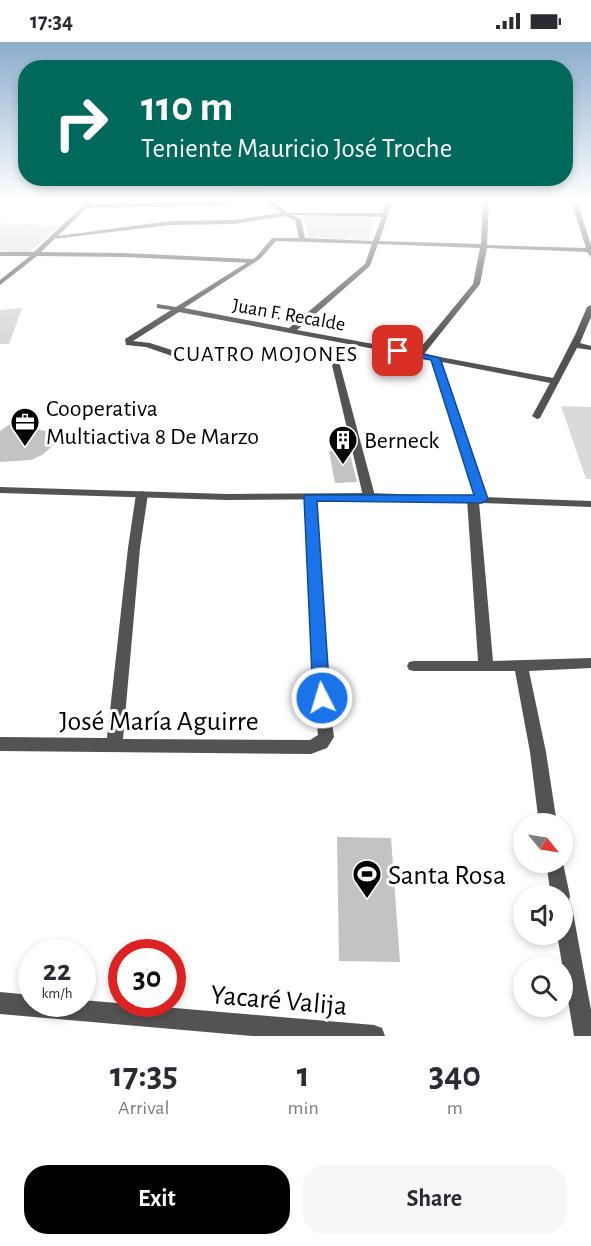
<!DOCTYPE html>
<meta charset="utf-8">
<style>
:root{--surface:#fff;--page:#f7f7f7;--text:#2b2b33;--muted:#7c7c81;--accent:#000}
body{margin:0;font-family:"Alegreya Sans",sans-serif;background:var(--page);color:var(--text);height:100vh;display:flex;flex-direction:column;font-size:22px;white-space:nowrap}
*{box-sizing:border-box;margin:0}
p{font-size:20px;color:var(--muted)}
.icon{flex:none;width:33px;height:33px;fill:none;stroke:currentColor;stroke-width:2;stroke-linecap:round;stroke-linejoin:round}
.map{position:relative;height:994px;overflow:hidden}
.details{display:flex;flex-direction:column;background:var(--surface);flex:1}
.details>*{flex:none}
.top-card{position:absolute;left:18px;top:18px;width:555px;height:126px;border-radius:24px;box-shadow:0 3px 9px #0003;background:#00695c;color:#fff;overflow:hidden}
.needle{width:39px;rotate:120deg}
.controls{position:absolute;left:513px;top:771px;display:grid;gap:12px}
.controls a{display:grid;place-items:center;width:60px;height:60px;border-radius:50%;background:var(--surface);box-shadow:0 3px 9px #0003;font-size:30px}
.speed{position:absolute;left:18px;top:897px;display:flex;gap:12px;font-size:30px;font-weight:700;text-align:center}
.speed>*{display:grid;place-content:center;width:78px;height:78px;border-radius:50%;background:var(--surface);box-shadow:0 3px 9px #0003;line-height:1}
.speed small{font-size:15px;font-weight:400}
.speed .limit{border:9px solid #d22;background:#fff;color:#111}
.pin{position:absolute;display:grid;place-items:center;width:51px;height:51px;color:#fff;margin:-26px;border-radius:12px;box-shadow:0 3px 9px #0006}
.me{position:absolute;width:66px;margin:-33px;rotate:355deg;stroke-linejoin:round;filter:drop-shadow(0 0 4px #0008)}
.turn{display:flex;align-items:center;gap:21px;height:126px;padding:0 24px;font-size:27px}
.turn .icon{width:78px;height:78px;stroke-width:2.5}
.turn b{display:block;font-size:42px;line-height:51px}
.eta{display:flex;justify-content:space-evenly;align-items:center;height:102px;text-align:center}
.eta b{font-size:36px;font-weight:700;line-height:42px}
.cta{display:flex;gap:12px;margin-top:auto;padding:12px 24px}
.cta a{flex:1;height:69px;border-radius:24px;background:var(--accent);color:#fff;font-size:24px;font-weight:700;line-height:69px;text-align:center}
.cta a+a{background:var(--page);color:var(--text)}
.status{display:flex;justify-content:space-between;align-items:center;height:42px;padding:0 30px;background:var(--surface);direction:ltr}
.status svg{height:16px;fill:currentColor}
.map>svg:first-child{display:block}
.green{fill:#dadada}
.building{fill:#c3c3c3}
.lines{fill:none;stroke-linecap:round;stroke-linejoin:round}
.minor{fill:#535353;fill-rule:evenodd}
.tertiary{fill:#535353;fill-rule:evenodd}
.route{fill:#1a73e8;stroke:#114b97;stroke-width:1.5}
.labels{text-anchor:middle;stroke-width:6;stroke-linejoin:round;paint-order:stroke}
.far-street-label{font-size:20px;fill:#000;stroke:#fff}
.far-quarter-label{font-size:22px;letter-spacing:1.5px;fill:#000;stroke:#fff}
.poi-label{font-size:24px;fill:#000;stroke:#fff;text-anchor:start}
.near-street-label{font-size:28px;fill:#000;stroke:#fff}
.near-poi-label{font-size:28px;fill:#000;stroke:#fff;text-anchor:start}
</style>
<div class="status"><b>17:34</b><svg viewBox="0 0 49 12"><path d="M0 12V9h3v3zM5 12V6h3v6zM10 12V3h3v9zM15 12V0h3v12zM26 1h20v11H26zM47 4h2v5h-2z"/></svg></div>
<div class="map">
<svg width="591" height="994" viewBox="0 0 591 994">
<rect width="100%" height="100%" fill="#fff"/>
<g class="green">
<polygon points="302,173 376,176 369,198 309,195"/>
<polygon points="0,181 59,184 29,211 0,209"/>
<polygon points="22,266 9,302 0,302 0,268"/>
<polygon points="561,364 591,365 591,437 586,437"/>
</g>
<g class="building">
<polygon points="10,382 61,392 54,398 58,399 42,413 31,418 0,420 0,389"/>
<polygon points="349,408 357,440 335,441 329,409"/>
<polygon points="337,795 391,796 400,920 339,919"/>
</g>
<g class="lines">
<g class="minor">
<polygon points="247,159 212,164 86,166 83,164 86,162"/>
<path d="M267,159H273L287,171H383L387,159H393L379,199L481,202L483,159H489L487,203L586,206L571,159H577L591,203V215L587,210L487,206L480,242L424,312L553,336L575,293L587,265L591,263V275L580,301L591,304V308L577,306L540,376L537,377L532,374L550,341L442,320L488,457L486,459L479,460L493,619L591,616V626L529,629L546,710L557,782H539L530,710L515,629H414L409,628L407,624L409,620L414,619H478L467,457L469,455L476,454L433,318L179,270L133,299L150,301L178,310V314H172L146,305L126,303L125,297L171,268L157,266V262L176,265L256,215L272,196H299L295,178L284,174L234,182L170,183L53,197L50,195L170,179L234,178L281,171ZM292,173H296L382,175L373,199L305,196L301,177ZM276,199L372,202L365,222L289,286L184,266L260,217ZM378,202L480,206L473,242L417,310L297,288L370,224Z"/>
<polygon points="336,320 340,323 375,454 373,456 365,456 363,454 332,323"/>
<polygon points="142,449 148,452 140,506 123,697 310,698 318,693 312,636 304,455 310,452 316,455 326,636 334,695 327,706 311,712 0,709 0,695 107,696 128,506 136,452"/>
<polygon points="562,816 570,854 569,858 572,865 591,968 591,994 574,994 557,892 562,892 562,854 551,854 546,820 562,820"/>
</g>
<g class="tertiary">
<polygon points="88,159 94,159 41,210 124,211 252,217 255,219 252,221 124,215 37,214 0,243 0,238 30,214 0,214 0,210 34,210"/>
<polygon points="0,445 227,452 369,451 591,459 591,465 369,457 227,458 0,451"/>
<polygon points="0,950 32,953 32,962 82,962 82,958 374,983 382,986 385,994 252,994 0,972"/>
</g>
</g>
<linearGradient id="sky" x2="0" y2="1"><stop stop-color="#8baccc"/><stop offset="0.53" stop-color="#fff"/><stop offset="1" stop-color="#fff" stop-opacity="0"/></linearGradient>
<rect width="591" height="298" fill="url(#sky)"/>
<polygon class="route" points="398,306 440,316 488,457 482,461 317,459 330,656 328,661 322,663 316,661 313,656 304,455 306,453 474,453 431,318 395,311 395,307"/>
<defs>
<g id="office-pin" transform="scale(1.5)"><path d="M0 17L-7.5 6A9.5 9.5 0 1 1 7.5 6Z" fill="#000" stroke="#fff"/><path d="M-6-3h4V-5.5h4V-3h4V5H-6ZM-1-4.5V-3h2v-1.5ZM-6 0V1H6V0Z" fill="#fff"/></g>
<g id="building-pin" transform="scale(1.5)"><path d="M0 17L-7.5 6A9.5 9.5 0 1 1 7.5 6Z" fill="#000" stroke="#fff"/><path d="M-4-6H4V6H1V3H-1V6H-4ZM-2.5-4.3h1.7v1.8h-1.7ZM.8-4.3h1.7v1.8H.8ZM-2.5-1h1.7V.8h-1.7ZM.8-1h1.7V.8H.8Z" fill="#fff"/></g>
<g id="stadium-pin" transform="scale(1.5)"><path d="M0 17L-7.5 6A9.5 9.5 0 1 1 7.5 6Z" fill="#000" stroke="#fff"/><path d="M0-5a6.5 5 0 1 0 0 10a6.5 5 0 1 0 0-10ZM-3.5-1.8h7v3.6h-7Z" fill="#fff"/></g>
</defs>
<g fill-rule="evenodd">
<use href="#office-pin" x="25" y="380"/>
<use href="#building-pin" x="343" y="398"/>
<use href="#stadium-pin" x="367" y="832"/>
</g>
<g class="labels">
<g class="far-street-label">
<text transform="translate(289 272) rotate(10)" y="7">Juan F. Recalde</text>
</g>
<g class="far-quarter-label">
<text x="266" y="319">CUATRO MOJONES</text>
</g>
<g class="poi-label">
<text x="46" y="374">Cooperativa<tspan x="46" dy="28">Multiactiva 8 De Marzo</tspan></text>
<text x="364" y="406">Berneck</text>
</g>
<g class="near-street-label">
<text x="159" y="688">José María Aguirre</text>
<text transform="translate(279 957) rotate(5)" y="10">Yacaré Valija</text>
</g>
<g class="near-poi-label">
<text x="388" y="842">Santa Rosa</text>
</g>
</g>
</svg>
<div class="controls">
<a><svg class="needle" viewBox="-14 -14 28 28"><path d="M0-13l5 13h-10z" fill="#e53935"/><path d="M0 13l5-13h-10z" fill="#7c7c81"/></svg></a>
<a><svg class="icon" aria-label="sound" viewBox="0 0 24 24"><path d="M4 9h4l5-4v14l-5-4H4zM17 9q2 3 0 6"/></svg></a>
<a><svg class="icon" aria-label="search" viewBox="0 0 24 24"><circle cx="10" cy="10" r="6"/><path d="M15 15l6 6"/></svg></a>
</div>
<div class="speed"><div>22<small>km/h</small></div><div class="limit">30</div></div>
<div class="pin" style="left:398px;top:309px;background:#d93025"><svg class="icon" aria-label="arrive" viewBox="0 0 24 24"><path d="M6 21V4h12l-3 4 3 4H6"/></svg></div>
<svg class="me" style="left:322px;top:656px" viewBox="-20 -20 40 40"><circle r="17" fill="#1a73e8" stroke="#fff" stroke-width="3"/><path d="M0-11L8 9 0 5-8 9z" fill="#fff"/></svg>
<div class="top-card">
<div class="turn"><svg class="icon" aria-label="right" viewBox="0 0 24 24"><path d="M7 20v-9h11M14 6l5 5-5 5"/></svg><div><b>110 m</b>Teniente Mauricio José Troche</div></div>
</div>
</div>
<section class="details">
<div class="eta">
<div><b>17:35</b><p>Arrival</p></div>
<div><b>1</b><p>min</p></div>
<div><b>340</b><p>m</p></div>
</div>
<div class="cta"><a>Exit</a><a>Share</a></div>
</section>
